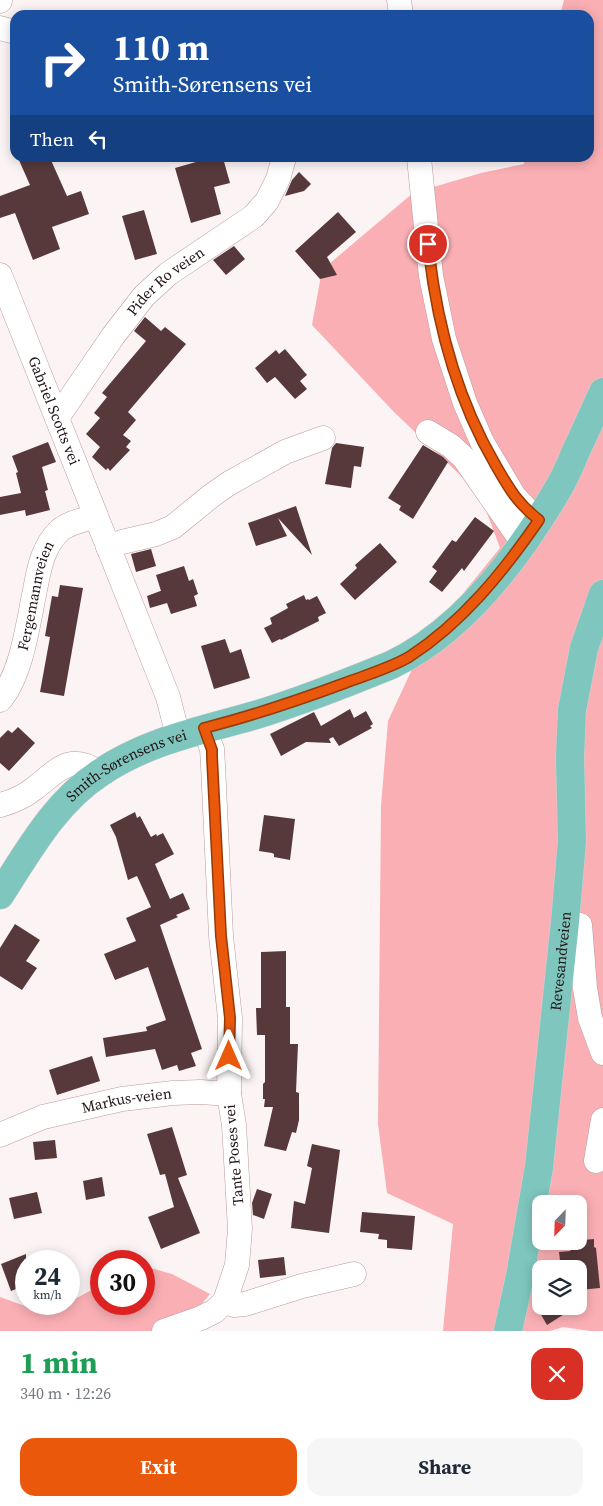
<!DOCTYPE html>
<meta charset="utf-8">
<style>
:root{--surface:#fff;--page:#f6f6f7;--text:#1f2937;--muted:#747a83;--accent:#ea580c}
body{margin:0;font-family:"Source Serif 4",serif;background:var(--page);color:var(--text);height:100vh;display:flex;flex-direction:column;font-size:19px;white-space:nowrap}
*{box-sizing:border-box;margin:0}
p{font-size:16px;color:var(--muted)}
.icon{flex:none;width:28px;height:28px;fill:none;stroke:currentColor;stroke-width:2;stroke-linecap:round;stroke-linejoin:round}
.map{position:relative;height:1331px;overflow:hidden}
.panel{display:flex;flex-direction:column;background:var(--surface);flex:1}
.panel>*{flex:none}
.hud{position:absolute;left:10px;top:10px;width:584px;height:152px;border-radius:15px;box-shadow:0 2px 12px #0003;background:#1a4fa0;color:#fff;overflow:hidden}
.needle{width:32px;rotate:203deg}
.tools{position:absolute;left:532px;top:1195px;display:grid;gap:10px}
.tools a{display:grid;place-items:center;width:55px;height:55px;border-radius:10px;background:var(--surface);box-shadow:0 2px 12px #0003;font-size:25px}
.speed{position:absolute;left:15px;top:1250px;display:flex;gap:10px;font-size:25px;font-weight:700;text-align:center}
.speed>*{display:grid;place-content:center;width:65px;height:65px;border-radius:50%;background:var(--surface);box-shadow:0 2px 12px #0003;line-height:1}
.speed small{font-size:12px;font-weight:400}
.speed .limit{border:8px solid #d22;background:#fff;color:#111}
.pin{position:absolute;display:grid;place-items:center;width:42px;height:42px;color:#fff;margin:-21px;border:2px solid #fff;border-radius:50%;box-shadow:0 1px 5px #0007}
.me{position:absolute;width:55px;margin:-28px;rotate:0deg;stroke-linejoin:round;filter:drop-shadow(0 0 4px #0008)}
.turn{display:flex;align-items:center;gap:18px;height:105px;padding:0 20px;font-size:22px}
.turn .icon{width:65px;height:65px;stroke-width:2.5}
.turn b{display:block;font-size:35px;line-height:42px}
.then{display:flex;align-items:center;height:48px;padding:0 20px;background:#0003;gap:10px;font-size:19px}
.round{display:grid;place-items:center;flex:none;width:52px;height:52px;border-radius:15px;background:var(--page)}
.summary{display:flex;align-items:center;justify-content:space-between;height:85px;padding:0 20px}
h1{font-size:30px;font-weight:700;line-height:38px;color:#1e9e55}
.cta{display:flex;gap:10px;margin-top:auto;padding:10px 20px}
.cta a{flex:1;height:58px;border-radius:15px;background:var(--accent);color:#fff;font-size:20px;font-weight:700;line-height:58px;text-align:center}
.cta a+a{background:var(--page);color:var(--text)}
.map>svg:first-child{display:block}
.green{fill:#faafb4;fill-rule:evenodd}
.building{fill:#57393b}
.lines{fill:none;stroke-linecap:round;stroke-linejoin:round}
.minor-casing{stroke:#bd999b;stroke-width:25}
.major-casing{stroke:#d3d0d0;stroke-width:29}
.minor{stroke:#fff;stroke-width:24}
.major{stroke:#7ec6be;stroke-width:28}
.route-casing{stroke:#983908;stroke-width:12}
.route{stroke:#ea580c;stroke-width:9}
.labels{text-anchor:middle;stroke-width:5;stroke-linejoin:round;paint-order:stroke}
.street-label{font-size:15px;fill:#221516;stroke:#fff}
</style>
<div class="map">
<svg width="603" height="1331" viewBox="0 0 603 1331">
<rect width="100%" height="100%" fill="#fcf4f4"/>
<g class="green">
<path d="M564,0H603V1331H590L563,1327L550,1331H443L453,1224L387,1193L378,1124L381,806L388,721L426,639L500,548L480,494L394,412L312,325L322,270L413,193L481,173L524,164L525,158H589V15H560ZM541,1204H579V1241H541ZM541,1269H579V1306H541Z"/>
<polygon points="144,1266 172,1274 210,1294 179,1331 0,1331 0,1297 47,1314 66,1304 69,1304 69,1302 101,1285 101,1304 144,1304"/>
</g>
<g class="building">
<polygon points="18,158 50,158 67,196 81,191 89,214 52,227 60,249 33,260 15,213 0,218 0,196 30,185"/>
<polygon points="210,158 223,158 230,183 214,187 221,214 191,223 175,168"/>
<polygon points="299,172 311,184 304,191 285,196 292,180"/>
<polygon points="144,210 157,254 135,260 122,216"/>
<polygon points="338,212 356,232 327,257 337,275 320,279 295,251"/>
<polygon points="234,246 245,259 226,275 213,260"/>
<polygon points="145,317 161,331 165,327 186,344 128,412 136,420 123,435 131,441 126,447 130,450 110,471 108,468 106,470 92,457 100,447 86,434 100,418 94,413 107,397 102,393 146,341 134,331"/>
<polygon points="285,349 307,375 300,381 307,389 295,399 275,377 267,383 255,368 276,350 279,354"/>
<polygon points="48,442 56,462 42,467 48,490 45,491 50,510 26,516 25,510 0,515 0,497 21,493 16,473 18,472 12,456"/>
<polygon points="336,443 364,447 361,467 354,466 351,488 325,484 332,448"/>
<polygon points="423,445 443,457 448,462 413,519 399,510 401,506 388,498"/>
<polygon points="296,506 312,555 278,518 287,536 256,546 248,523"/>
<polygon points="475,517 494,531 464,571 462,568 442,592 429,582 437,571 432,567 452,540 456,542"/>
<polygon points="380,543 397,562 355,600 340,584 357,568 355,565"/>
<polygon points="151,549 156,566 136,572 131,554"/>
<polygon points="184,566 189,581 193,579 198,594 194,596 197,606 171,614 167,603 150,608 147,596 163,590 161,591 156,575"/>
<polygon points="60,585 83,588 64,696 40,692 50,637 45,636 52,596 58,597"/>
<polygon points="304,595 306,600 308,599 309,600 317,596 326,613 318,617 319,621 281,640 280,639 272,643 264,628 272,624 270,618 288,608 286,604"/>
<polygon points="225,639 230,653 241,649 250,678 214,689 201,646"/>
<polygon points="350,709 354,718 366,711 373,724 370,726 372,728 339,746 333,737 329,739 331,743 306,742 281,756 270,734 314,712 321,726"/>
<polygon points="18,727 35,743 9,771 0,763 0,738 8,730 12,733"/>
<polygon points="135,812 137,818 140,816 151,837 156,834 157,836 163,833 174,854 155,864 170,899 183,893 190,909 176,915 178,917 160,925 202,1049 191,1053 196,1066 179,1071 177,1065 162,1070 155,1049 106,1057 103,1038 147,1031 146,1027 166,1020 148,967 115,980 104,954 136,941 126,918 151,907 137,876 128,880 116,837 110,825"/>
<polygon points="264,815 295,819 290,860 274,857 274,854 272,853 259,851"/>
<polygon points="15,924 40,940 26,961 37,968 22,990 0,976 0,948"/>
<polygon points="286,951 286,1007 290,1007 290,1044 298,1044 296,1092 299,1093 299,1120 296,1133 292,1132 286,1151 264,1146 273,1107 264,1107 265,1099 263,1099 263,1084 265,1082 265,1035 257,1035 256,1008 261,1008 261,952"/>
<polygon points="92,1056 100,1081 57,1095 49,1070"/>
<polygon points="172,1127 187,1175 178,1178 200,1233 161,1249 148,1217 174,1207 165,1174 160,1175 147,1134"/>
<polygon points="55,1140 57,1158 35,1160 33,1142"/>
<polygon points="312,1144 340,1150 329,1233 291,1228 294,1201 305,1204 312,1168 307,1166"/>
<polygon points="102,1177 105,1196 86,1200 83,1181"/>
<polygon points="257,1189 272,1194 264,1219 253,1215 252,1203"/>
<polygon points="37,1192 42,1213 14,1219 9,1198"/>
<polygon points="362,1212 415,1216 412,1250 387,1248 387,1240 378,1239 379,1234 360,1232"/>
<polygon points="594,1239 594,1247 596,1248 600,1288 579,1290 579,1269 561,1269 559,1252 571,1251 570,1250 572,1250 572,1241"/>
<polygon points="26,1254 26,1285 11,1291 1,1264"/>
<polygon points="284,1257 286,1275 260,1278 258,1260"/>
<polygon points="536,1306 577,1306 547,1325"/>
</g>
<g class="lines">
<g class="minor-casing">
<g id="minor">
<polyline points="399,0 401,15"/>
<polyline points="0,1 0,0"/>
<polyline points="0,28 15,32"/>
<polyline points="419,158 431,276 444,339 465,403 482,442 514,496 526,509 539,520"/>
<path id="s1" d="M0,275L168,697L178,736"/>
<path id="s2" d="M57,418L113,336L144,296L168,274L254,216L267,201L278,179L284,158"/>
<polyline points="428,432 451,446 464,458 523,543"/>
<polyline points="108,547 122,542 156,534 173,527 211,496 228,484 285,452 323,438"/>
<path id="s3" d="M0,700C22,674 28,623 35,590C39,568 43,546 60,530C70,522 84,520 96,516"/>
<path d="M0,805C12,802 25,796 35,788C57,771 70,752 99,773"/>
<polyline points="565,922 580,925 585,988 590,1018 603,1053"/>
<path id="s4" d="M0,1135L43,1117L122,1099L173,1093L201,1092L229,1094"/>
<polyline points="596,1161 603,1120"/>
<polyline points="225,1301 234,1305 245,1304 302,1286 354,1274"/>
<polyline points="164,1331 201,1318 215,1311 225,1301 237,1265 240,1229 234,1125 229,1094 230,1018 221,936 213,765 212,749 204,728"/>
</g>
</g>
<g class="major-casing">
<g id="major">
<path id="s5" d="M0,895C28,852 55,802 100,773C148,740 205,730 259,714C304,700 347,683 391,665C465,630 522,552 562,482C567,472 572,461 576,451C585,432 594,412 603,392"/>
<path id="s6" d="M508,1331L520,1276L539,1167L565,922L572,841L570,757L572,710L584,648L603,594"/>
</g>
</g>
<use href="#minor" class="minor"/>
<use href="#major" class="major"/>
</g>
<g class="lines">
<g class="route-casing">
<path id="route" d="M229,1056L230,1018L221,936L212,757V750L204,728C252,716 299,700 345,683C366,675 390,668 409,657C463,622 503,572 539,520C516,502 509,488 495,464C456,397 436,320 428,244"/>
</g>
<use href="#route" class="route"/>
</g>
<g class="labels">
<g class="street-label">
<text dy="5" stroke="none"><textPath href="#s2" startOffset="176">Pider Ro veien</textPath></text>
<text dy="5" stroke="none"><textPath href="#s1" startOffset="146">Gabriel Scotts vei</textPath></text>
<text dy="5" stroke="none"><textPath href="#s3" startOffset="111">Fergemannveien</textPath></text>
<text dy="5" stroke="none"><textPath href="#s5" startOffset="186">Smith-Sørensens vei</textPath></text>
<text dy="5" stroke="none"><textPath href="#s6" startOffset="374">Revesandveien</textPath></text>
<text dy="5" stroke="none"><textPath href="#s4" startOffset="132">Markus-veien</textPath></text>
<text transform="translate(234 1155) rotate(-95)" y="5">Tante Poses vei</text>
</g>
</g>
</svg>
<div class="tools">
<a><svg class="needle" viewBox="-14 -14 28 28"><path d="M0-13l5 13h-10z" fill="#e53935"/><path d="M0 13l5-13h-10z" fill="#747a83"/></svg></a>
<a><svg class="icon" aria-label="layers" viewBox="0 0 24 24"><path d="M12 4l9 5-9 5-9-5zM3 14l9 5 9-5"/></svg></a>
</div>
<div class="speed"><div>24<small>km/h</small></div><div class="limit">30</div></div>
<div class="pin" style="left:428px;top:244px;background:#d93025"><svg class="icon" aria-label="arrive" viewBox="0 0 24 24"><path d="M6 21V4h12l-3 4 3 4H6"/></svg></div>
<svg class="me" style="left:229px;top:1056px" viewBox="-20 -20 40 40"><path d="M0-17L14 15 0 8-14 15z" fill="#ea580c" stroke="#fff" stroke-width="4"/></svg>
<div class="hud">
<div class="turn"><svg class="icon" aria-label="right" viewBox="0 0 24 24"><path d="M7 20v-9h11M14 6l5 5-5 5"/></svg><div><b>110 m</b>Smith-Sørensens vei</div></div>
<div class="then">Then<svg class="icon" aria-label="left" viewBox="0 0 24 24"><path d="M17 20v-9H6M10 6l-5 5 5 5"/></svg></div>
</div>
</div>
<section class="panel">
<div class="summary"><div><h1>1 min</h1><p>340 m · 12:26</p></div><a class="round" style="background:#d93025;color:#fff"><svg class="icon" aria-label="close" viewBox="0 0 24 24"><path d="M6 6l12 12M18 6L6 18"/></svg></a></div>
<div class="cta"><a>Exit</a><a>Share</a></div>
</section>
